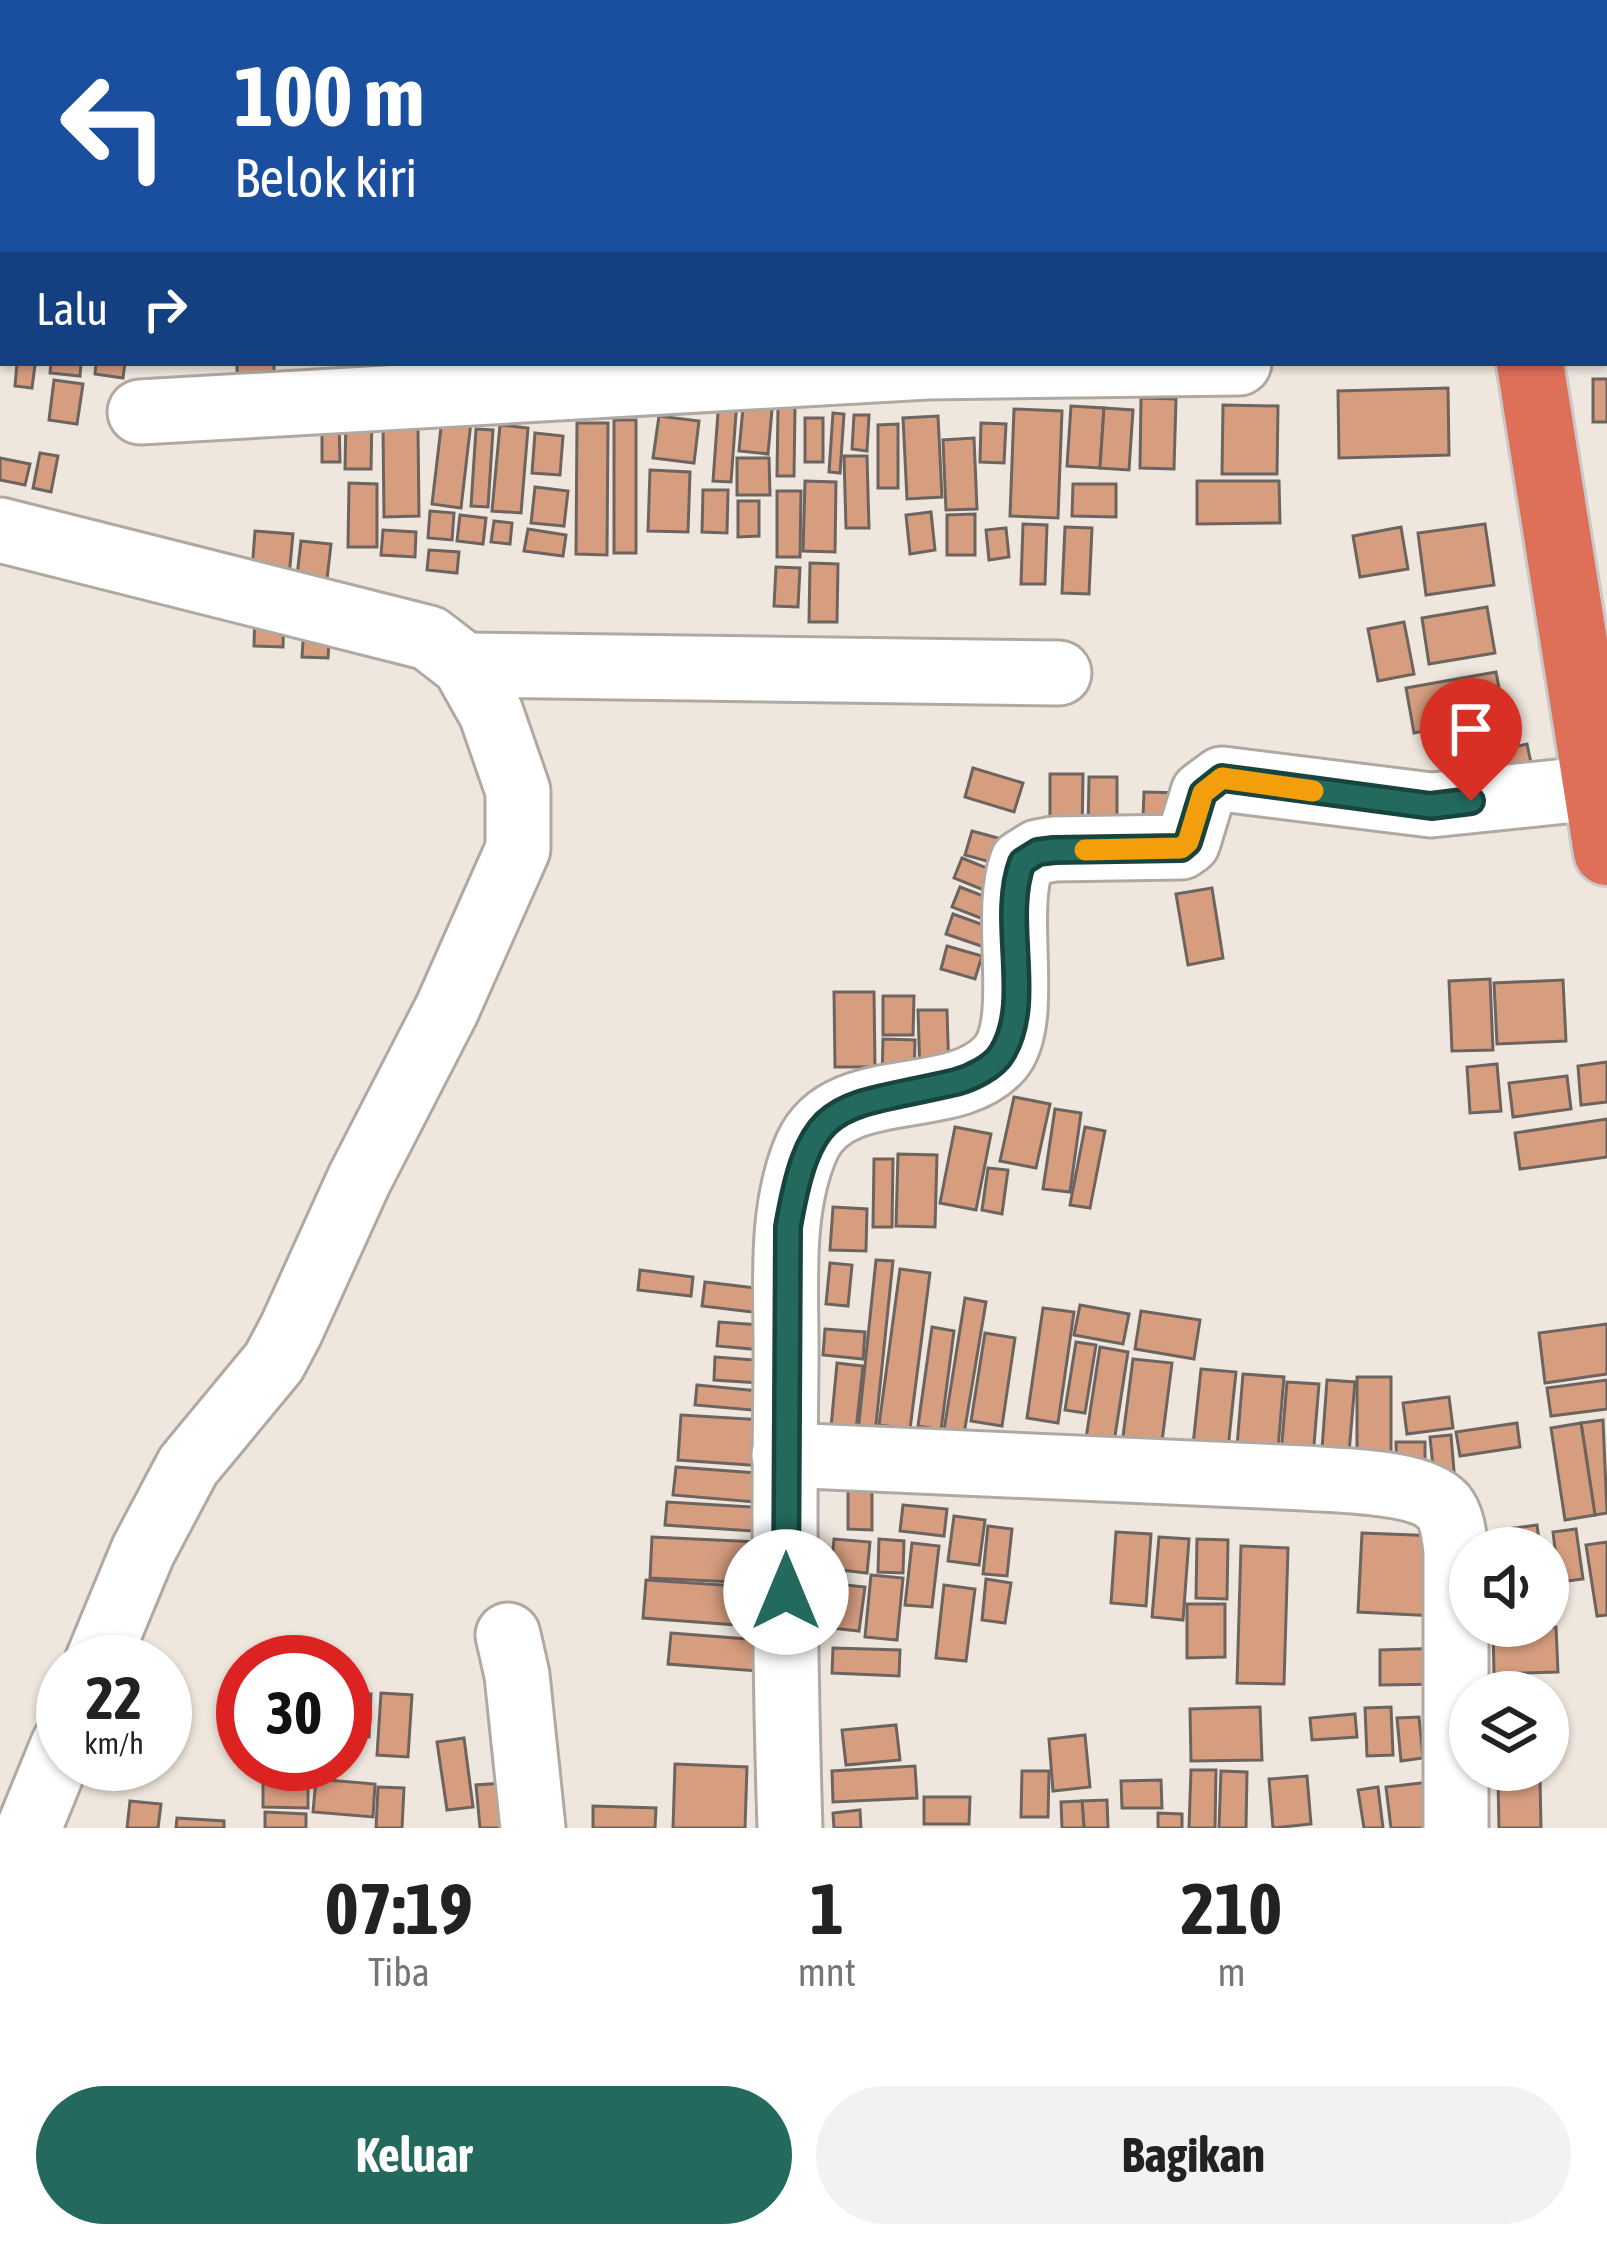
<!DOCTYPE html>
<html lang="id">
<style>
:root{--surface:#fff;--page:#f2f2f2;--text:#222;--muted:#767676;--accent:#23695d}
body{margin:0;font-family:"Asap Condensed",sans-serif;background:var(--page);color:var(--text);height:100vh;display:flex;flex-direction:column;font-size:45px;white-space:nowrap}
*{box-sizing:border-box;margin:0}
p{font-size:39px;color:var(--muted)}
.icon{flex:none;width:66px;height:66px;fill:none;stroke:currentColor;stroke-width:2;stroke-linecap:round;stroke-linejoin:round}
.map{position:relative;height:1828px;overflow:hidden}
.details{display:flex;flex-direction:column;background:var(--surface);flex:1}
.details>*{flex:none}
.guide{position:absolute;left:0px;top:0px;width:1608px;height:366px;box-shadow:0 3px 9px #0004;background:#1a4fa0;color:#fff;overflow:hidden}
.buttons{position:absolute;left:1449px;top:1527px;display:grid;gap:24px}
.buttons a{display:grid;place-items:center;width:120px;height:120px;border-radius:50%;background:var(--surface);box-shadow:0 3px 9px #0004;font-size:60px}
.speed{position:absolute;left:36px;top:1635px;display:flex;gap:24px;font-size:60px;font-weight:700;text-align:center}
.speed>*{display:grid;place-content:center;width:156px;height:156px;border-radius:50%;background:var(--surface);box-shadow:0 3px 9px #0004;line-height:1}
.speed small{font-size:30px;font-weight:400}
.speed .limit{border:18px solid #d22;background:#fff;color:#111}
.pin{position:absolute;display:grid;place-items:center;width:102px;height:102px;color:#fff;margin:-123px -51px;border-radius:50% 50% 50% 0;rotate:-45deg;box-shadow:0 0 12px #0007}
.pin .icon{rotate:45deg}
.me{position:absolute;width:132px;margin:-66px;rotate:0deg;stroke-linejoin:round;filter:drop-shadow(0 0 9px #0008)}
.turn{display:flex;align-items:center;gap:42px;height:252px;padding:0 36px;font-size:54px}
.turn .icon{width:156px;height:156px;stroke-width:2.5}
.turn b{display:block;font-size:84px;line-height:102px}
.then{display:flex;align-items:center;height:114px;padding:0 36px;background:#0003;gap:24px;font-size:45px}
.eta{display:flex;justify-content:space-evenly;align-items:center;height:204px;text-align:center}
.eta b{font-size:72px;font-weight:700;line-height:84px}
.primary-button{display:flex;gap:24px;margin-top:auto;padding:24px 36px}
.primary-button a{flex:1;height:138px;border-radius:72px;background:var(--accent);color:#fff;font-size:48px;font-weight:700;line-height:138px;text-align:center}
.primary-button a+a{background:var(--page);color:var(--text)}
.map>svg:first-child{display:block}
.building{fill:#d69d7f;stroke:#6e645f;stroke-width:3}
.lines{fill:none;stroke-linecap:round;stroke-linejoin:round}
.minor-casing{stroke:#b1a9a1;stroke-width:69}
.highway-casing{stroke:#c9c9c8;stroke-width:72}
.minor{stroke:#fff;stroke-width:63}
.highway{stroke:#de6f59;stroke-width:66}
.route-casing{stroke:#17443c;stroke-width:30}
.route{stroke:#23695d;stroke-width:21}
.slow{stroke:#f59e0b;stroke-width:21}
</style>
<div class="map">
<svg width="1607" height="1828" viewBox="0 0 1607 1828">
<rect width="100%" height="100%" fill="#efe7de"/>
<g class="building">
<polygon points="17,363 35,365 32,388 15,386"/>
<polygon points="51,363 81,363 80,376 50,373"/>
<polygon points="96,363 125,363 123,378 95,374"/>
<rect x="237" y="364" width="37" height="30"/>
<rect x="1593" y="379" width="14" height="43"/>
<polygon points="54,380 83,384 77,424 49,420"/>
<polygon points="1448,388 1449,455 1339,458 1338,391"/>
<polygon points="744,397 773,399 768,454 739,451"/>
<polygon points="1141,398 1176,399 1174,469 1140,468"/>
<polygon points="719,399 737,400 731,482 713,481"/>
<polygon points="1223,405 1278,406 1277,474 1222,474"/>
<polygon points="1071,406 1104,408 1100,468 1067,466"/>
<polygon points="778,407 795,407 794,476 777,476"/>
<polygon points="1104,408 1133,410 1129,470 1100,468"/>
<polygon points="1014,409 1062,411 1058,518 1010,516"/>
<polygon points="833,413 844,414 840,473 829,472"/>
<polygon points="346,415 372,415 371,469 345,469"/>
<polygon points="854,415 869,415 867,451 852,449"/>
<polygon points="659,416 699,421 694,463 653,458"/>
<polygon points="938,416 942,497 907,499 903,418"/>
<rect x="805" y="418" width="18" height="44"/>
<polygon points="339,419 340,462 322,462 322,420"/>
<polygon points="442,419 471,422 461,508 432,504"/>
<rect x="614" y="420" width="22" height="133"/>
<polygon points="577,423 608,423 607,555 576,554"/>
<polygon points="981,423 1006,424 1004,463 980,462"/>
<polygon points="898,424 898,488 878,488 878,425"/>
<polygon points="500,425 528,428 521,513 492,511"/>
<polygon points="383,428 418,428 419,516 384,517"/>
<polygon points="476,429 493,430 488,507 471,506"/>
<polygon points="535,433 563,436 560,475 532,473"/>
<polygon points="974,438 977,509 946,510 943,440"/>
<polygon points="40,453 58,456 51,492 33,488"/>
<polygon points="844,456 867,456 869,528 846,528"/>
<polygon points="0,458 30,464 25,485 0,480"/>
<polygon points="737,458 769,458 770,495 737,495"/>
<polygon points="650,470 690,472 688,532 648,531"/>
<polygon points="805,481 836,482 835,552 803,551"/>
<polygon points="1197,481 1279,481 1280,523 1197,524"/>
<polygon points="349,483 377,484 377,547 348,547"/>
<polygon points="1073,484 1116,484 1116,517 1072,516"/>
<polygon points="535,487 568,491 564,526 531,523"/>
<polygon points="703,490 728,490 727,533 702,532"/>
<polygon points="777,491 801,491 800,557 777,557"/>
<polygon points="738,501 759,501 759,536 738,537"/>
<polygon points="430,511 454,513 452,540 428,538"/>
<polygon points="931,512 935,550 910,554 906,515"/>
<polygon points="975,514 975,555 947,555 947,515"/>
<polygon points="460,515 486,518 483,544 457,541"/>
<polygon points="494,521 512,523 510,544 491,542"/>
<polygon points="1023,524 1047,525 1045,584 1021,584"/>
<polygon points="1485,524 1494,585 1426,595 1418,533"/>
<polygon points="1065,527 1092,528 1089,594 1062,593"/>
<polygon points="1401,527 1408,569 1360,577 1353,536"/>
<polygon points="1006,528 1009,557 989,560 986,530"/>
<polygon points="528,529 566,535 563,556 524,551"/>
<polygon points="383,530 416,532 415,557 381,555"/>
<polygon points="255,531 293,534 288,587 251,584"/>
<polygon points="301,541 331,544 326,588 296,585"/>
<polygon points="429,550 459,552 457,573 427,570"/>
<polygon points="810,563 838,564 837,622 809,622"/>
<polygon points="776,567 800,568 798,607 774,606"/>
<polygon points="1487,607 1495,653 1429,664 1422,618"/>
<polygon points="255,611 284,612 283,647 254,646"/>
<polygon points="1404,622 1414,674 1378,681 1368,629"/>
<polygon points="304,624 330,626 328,658 302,657"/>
<polygon points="1496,672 1504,715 1414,733 1406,688"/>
<polygon points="1527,744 1535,782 1469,797 1461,759"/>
<polygon points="973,768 1023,783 1014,812 965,797"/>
<polygon points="1050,774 1083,774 1082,837 1050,837"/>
<polygon points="1089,777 1117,777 1117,832 1088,832"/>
<polygon points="1144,792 1183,793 1142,841"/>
<polygon points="972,831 1009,841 1001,865 965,855"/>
<polygon points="962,858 1004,875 996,895 954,878"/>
<polygon points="960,887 999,902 991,922 952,907"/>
<polygon points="1212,888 1223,958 1188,965 1176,894"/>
<polygon points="953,914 1000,931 993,950 946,934"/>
<polygon points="947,946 982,956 975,979 941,969"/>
<polygon points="1490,979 1493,1050 1452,1051 1449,981"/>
<polygon points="1563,980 1566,1041 1497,1044 1494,983"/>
<polygon points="834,992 874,992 875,1067 835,1067"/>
<polygon points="883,996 914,996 913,1035 883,1035"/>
<polygon points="918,1010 947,1010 949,1074 920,1074"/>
<polygon points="883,1039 915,1040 914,1080 882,1080"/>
<polygon points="1607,1062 1607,1102 1581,1105 1578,1066"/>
<polygon points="1497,1064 1501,1111 1470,1113 1467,1067"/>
<polygon points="1567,1076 1571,1109 1513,1117 1509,1083"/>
<polygon points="1014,1097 1050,1104 1036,1168 1000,1161"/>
<polygon points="1055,1109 1081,1113 1070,1192 1043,1189"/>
<polygon points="1607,1119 1607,1157 1520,1169 1515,1133"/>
<polygon points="955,1127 991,1134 976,1210 940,1203"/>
<polygon points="1085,1127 1105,1131 1090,1208 1070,1205"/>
<polygon points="898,1154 937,1155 935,1227 896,1226"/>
<polygon points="874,1159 893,1159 892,1227 873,1227"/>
<polygon points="988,1168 1008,1170 1002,1214 982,1210"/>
<polygon points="833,1207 867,1209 866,1251 830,1250"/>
<polygon points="876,1260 893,1261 875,1434 858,1432"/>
<polygon points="830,1263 852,1265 848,1306 826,1304"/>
<polygon points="900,1269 930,1273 910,1429 879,1425"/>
<polygon points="640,1270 693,1277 691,1296 638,1290"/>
<polygon points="705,1282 764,1289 761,1313 702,1306"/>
<polygon points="965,1298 986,1302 964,1434 944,1430"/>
<polygon points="1080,1305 1129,1314 1123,1344 1074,1335"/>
<polygon points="1043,1308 1074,1312 1058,1423 1027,1418"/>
<polygon points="1141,1311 1200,1320 1194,1359 1135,1349"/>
<polygon points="719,1322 776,1326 774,1351 717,1346"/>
<polygon points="1607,1324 1607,1374 1545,1383 1539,1333"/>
<polygon points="932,1327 954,1331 941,1430 918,1426"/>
<polygon points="825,1329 865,1332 863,1359 823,1355"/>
<polygon points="985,1333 1015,1338 1002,1426 971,1421"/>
<polygon points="1076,1342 1096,1345 1085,1413 1065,1410"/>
<polygon points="1100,1347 1128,1352 1113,1449 1085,1445"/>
<polygon points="715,1357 779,1362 777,1384 714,1380"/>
<polygon points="1133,1359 1172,1363 1160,1457 1121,1452"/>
<polygon points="837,1363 863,1366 856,1430 831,1427"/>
<polygon points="1201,1369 1236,1372 1228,1449 1193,1445"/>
<polygon points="1243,1374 1284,1377 1277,1461 1236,1458"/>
<rect x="1357" y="1377" width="34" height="101"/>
<polygon points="1327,1380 1355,1382 1348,1465 1321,1463"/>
<polygon points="1607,1380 1607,1409 1551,1416 1547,1388"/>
<polygon points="1287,1382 1319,1384 1313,1457 1281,1454"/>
<polygon points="697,1385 778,1393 776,1412 695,1405"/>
<polygon points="1449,1397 1453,1428 1407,1434 1403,1403"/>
<polygon points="681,1415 783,1421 780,1467 678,1460"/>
<polygon points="1603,1420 1607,1513 1595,1515 1581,1423"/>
<polygon points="1517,1423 1520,1447 1460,1456 1456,1432"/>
<polygon points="1581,1423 1595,1515 1565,1520 1551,1428"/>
<polygon points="1451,1435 1455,1483 1435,1486 1430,1437"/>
<polygon points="1396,1442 1425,1442 1425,1483 1397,1484"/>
<polygon points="676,1467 770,1474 767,1503 673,1495"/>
<polygon points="848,1485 872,1485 872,1530 848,1529"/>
<polygon points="667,1502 767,1508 766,1532 665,1525"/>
<polygon points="903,1505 947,1509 944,1536 900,1531"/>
<polygon points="954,1516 985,1520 979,1565 948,1561"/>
<polygon points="1537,1525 1540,1548 1501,1548 1499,1530"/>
<polygon points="988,1526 1012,1529 1007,1576 983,1574"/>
<polygon points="1576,1529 1583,1579 1559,1582 1553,1532"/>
<polygon points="1116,1532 1151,1534 1146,1606 1111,1603"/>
<polygon points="1362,1533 1439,1536 1435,1616 1358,1612"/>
<polygon points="652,1537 758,1542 755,1583 650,1578"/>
<polygon points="1159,1537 1189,1539 1183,1620 1152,1617"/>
<polygon points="834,1539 870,1542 867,1573 831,1569"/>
<polygon points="879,1539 904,1541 903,1573 878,1572"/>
<polygon points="1197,1539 1228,1540 1227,1599 1196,1598"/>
<polygon points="1607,1542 1607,1615 1597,1616 1586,1545"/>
<polygon points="912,1543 939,1546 932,1607 905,1605"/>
<polygon points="1241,1546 1288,1548 1284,1684 1237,1683"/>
<polygon points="871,1575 903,1578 897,1640 865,1637"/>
<polygon points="986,1579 1011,1583 1005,1623 982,1620"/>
<polygon points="646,1580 768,1588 765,1627 643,1618"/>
<polygon points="827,1583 865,1587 859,1631 822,1627"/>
<polygon points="944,1585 975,1589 966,1661 936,1658"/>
<polygon points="1187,1604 1225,1604 1225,1657 1187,1658"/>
<polygon points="1556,1627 1558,1672 1494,1674 1493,1629"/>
<polygon points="671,1633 760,1640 757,1671 668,1664"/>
<polygon points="833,1648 900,1650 899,1676 832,1673"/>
<polygon points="1446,1648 1446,1684 1380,1685 1380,1650"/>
<polygon points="345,1693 371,1694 369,1737 345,1736"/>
<polygon points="381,1693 412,1695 408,1757 377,1755"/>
<polygon points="1260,1707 1262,1760 1191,1761 1190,1709"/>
<polygon points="1391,1707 1393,1755 1367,1756 1365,1708"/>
<polygon points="1355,1714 1357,1737 1312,1740 1310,1718"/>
<polygon points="1419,1717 1423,1758 1401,1761 1397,1718"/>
<polygon points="896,1725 900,1760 846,1765 842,1730"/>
<polygon points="1085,1735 1090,1787 1053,1791 1049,1739"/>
<polygon points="464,1738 473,1807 447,1810 437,1742"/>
<polygon points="675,1764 747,1767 745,1828 673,1828"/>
<polygon points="915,1766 917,1798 833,1802 832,1771"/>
<polygon points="1191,1770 1216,1770 1215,1828 1189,1828"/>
<polygon points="1022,1771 1049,1771 1048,1817 1021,1817"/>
<polygon points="1221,1771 1247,1772 1246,1828 1219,1828"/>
<polygon points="263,1773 308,1774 308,1808 263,1807"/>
<polygon points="1307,1776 1311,1824 1273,1828 1269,1779"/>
<polygon points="316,1779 375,1784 373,1817 313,1812"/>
<polygon points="1540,1779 1541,1828 1499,1828 1498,1780"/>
<polygon points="1161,1780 1162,1808 1122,1808 1121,1781"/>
<polygon points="517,1782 521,1828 480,1828 476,1785"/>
<polygon points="1430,1782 1435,1828 1391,1828 1386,1787"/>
<polygon points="378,1787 404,1788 402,1828 376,1828"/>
<polygon points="1378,1787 1383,1828 1364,1828 1358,1790"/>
<polygon points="924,1797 970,1797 969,1824 924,1824"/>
<polygon points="1107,1800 1108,1828 1084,1828 1082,1801"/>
<polygon points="130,1801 161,1804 158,1828 127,1828"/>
<polygon points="1082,1801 1084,1828 1062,1828 1061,1802"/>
<polygon points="593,1806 656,1808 655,1828 593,1828"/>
<polygon points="860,1810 861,1828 834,1828 833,1813"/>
<polygon points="265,1812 306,1814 306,1828 265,1828"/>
<polygon points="1158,1813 1182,1814 1182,1828 1158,1828"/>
<polygon points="177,1818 224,1821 224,1828 176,1828"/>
</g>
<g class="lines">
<g class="minor-casing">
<g id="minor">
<polyline points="67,0 69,3"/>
<polyline points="1259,0 1259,3"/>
<polyline points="0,277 3,277"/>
<polyline points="140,412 927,367 1239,363"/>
<polyline points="0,530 429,638 464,665 491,713 518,791 518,849 447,1009 359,1180 291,1330 274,1362 188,1466 143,1551 97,1662"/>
<polyline points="464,665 1059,673"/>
<path d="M784,1455L1304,1478C1338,1481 1419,1480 1443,1506C1453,1518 1454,1536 1456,1551V1828"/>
<polyline points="508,1635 517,1675 533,1828"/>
<polyline points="29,1828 63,1745"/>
<path d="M790,1828C785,1673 784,1518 786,1363C787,1292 778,1212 807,1146C840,1074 954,1111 1000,1058C1032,1021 1002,915 1022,862L1038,852L1054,849L1181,847L1188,842L1203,793L1222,779L1431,805L1595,788"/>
</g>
</g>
<g class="highway-casing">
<g id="highway">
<polyline points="1605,252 1607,251"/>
<polyline points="1530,363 1607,852"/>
</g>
</g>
<use href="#minor" class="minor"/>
<use href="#highway" class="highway"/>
</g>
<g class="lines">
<g class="route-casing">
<path id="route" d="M786,1592L788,1227C811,1094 837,1110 956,1082C971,1078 994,1067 1002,1053C1034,1001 1000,921 1022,862L1038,852L1054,850L1181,848L1188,842L1203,793L1222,778L1431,806L1471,801"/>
</g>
<use href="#route" class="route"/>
<polyline class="slow" points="1085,850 1181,848 1188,842 1203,793 1222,778 1313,791"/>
</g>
</svg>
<div class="buttons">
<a><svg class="icon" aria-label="sound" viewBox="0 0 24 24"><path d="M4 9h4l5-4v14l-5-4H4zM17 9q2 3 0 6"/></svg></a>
<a><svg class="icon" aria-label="layers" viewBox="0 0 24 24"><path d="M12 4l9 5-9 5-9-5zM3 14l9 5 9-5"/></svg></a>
</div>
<div class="speed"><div>22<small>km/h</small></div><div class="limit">30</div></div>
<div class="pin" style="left:1471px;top:801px;background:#d93025"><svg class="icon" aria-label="arrive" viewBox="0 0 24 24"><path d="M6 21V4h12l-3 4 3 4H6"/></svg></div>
<svg class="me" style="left:786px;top:1592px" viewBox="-20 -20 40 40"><circle r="19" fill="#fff"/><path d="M0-13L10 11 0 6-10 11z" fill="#23695d"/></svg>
<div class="guide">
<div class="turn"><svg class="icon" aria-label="left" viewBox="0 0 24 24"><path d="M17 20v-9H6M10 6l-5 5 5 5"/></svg><div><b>100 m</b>Belok kiri</div></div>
<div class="then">Lalu<svg class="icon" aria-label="right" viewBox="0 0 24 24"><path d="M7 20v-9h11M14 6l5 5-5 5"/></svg></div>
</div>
</div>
<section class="details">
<div class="eta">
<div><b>07:19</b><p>Tiba</p></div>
<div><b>1</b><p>mnt</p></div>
<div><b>210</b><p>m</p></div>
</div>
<div class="primary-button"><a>Keluar</a><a>Bagikan</a></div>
</section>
